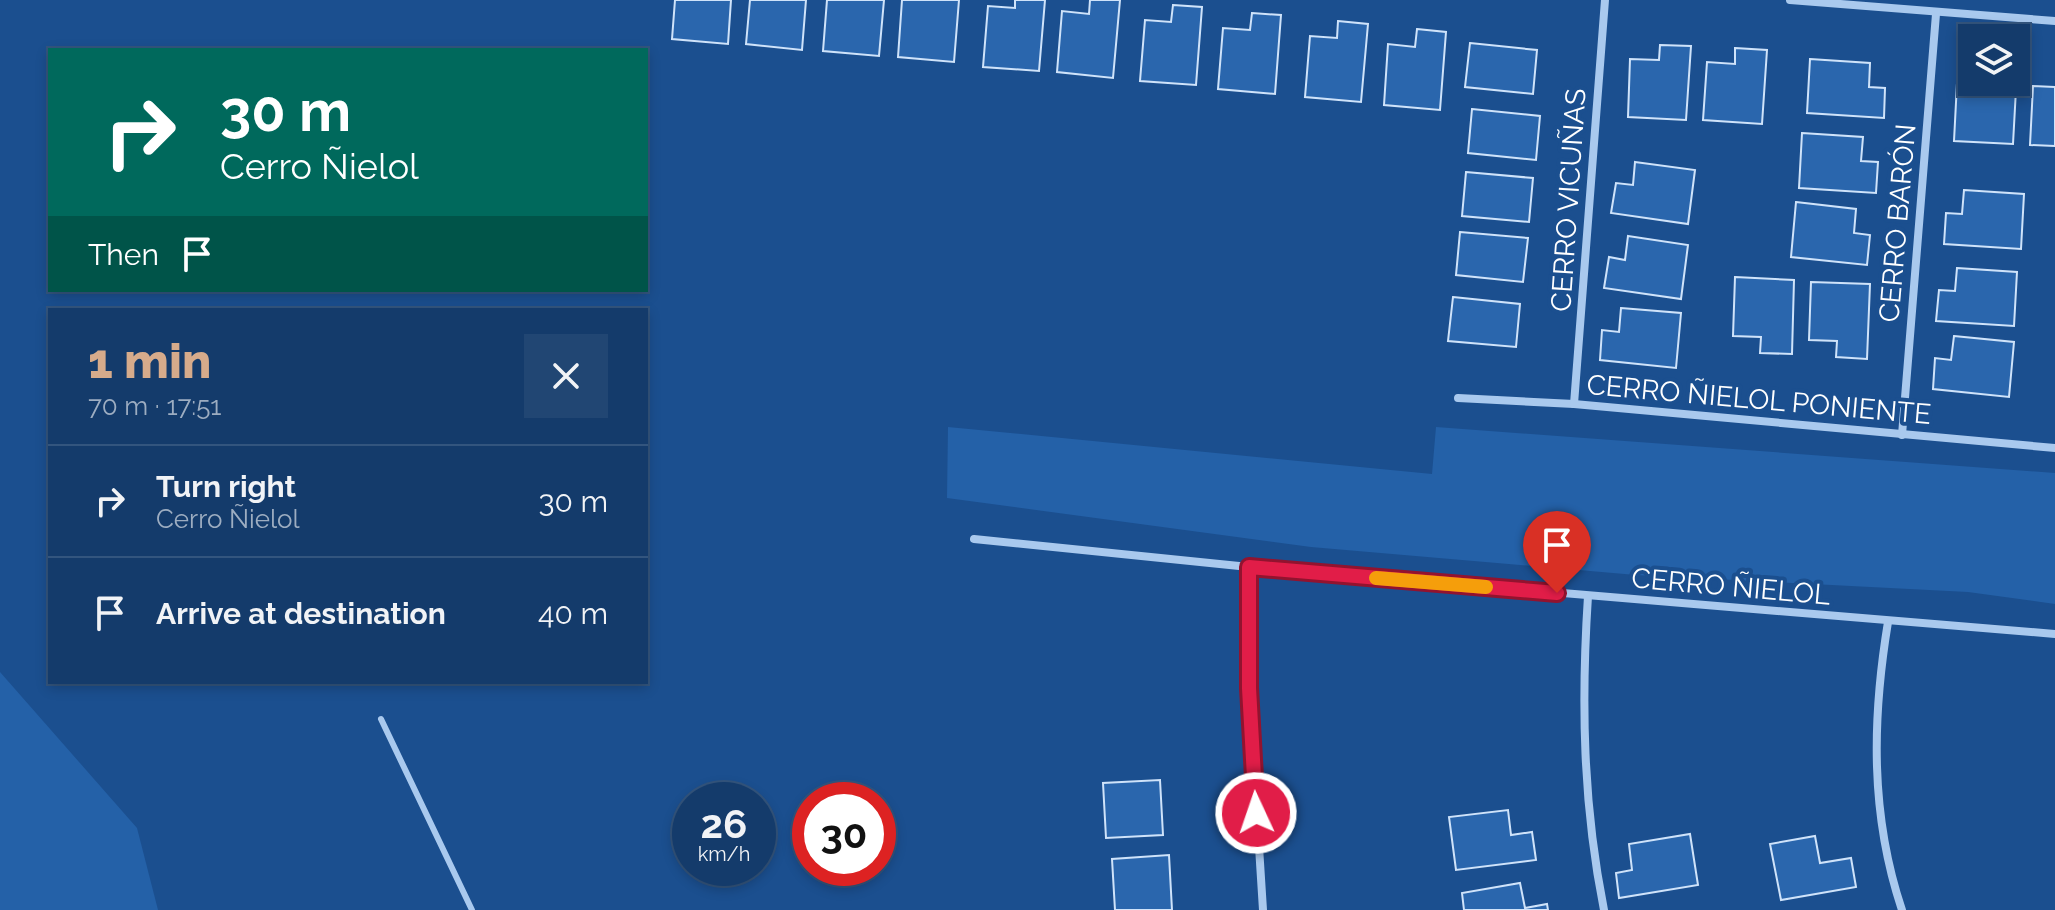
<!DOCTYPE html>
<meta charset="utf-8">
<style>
:root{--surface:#143b6b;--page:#214673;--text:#f1f3f6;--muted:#9dadc1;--line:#33557e;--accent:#d6ab8b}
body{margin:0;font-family:Raleway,sans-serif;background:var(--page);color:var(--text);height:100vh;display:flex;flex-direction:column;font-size:30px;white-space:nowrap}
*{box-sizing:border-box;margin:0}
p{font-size:26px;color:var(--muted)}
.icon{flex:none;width:44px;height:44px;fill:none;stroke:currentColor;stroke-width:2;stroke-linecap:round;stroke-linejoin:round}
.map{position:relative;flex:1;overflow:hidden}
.side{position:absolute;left:48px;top:308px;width:600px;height:376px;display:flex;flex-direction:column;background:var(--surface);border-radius:0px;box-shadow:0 4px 12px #0003,0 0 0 2px var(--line)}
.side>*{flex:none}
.top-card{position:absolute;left:48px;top:48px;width:600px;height:244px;border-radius:0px;box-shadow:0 4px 12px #0003,0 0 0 2px var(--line);background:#00695c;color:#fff;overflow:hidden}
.tools{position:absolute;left:1958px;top:24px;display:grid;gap:16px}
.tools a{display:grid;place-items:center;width:72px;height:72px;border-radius:0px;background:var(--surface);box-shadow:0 4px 12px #0003,0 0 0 2px var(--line);font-size:40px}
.speed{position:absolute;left:672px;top:782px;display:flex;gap:16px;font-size:40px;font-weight:700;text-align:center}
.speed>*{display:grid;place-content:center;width:104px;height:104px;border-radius:50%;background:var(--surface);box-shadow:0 4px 12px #0003,0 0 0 2px var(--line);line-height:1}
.speed small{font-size:20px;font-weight:400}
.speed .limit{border:12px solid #d22;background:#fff;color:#111}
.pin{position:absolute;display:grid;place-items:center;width:68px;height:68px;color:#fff;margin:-82px -34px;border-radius:50% 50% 50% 0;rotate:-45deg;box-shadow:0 0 8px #0007}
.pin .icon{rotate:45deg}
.me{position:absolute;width:88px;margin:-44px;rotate:357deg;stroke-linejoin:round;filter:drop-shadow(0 0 6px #0008)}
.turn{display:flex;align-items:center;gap:28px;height:168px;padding:0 40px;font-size:36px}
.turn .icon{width:104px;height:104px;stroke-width:2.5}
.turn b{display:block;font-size:56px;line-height:68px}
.then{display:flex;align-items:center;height:76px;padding:0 40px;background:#0003;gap:16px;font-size:30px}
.round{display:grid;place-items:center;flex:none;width:84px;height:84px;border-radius:0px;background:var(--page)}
.headline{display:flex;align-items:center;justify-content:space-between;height:136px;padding:0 40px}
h1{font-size:48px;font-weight:800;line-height:60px;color:var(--accent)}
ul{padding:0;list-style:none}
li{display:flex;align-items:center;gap:24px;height:112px;padding:0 40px;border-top:2px solid var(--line)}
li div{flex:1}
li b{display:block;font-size:30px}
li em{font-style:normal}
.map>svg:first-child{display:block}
.green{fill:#2461a8}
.building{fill:#2a66ad;stroke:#cfe3fa;stroke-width:2}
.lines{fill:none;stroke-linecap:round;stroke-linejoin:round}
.lane{stroke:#a9c9ee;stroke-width:6}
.street{stroke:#a9c9ee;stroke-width:8}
.route-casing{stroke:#92132f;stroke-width:20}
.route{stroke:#e11d48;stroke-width:14}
.slow{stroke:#f59e0b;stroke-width:14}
.labels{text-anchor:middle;stroke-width:8;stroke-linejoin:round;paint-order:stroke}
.street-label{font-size:28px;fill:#fff;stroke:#1b4f8f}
</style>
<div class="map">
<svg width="2055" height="910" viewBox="0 0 2055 910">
<rect width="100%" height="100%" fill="#1b4f8f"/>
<g class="green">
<polygon points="948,427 1432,474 1436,427 2055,473 2055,604 1968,592 1636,575 1311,547 947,498"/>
<polygon points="0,672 137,828 158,910 0,910"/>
</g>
<g class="building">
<polygon points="675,0 731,0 728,44 672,39"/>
<polygon points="750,0 806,0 802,50 746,44"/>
<polygon points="827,0 884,0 879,56 823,51"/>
<polygon points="902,0 959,0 954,62 898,57"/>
<polygon points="1015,0 1045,0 1039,71 983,67 988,6 1015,8"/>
<polygon points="1090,0 1120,0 1113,78 1057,72 1062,11 1089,14"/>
<polygon points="1173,5 1202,7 1196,85 1140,81 1145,20 1171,22"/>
<polygon points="1252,13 1281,15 1275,94 1218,89 1223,28 1250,30"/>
<polygon points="1338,21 1368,24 1361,102 1305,97 1310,36 1337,38"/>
<polygon points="1417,29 1446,32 1440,110 1384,105 1388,44 1415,47"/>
<polygon points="1470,43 1537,50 1533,94 1465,87"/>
<polygon points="1660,45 1691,46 1686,120 1628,117 1630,59 1659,60"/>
<polygon points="1735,48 1767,50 1762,124 1703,120 1707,62 1735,64"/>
<polygon points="1810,59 1870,63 1869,87 1885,88 1884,118 1807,113"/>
<polygon points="2017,71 2013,144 1954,141 1957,83 2016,82"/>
<polygon points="2033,86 2055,87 2055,146 2030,145"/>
<polygon points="1472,109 1540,116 1536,160 1468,153"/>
<polygon points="1802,133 1863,137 1861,161 1878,162 1876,193 1799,188"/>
<polygon points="1635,162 1695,170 1688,224 1611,213 1616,183 1633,185"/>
<polygon points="1466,172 1533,178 1529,222 1462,216"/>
<polygon points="1964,190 2024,194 2021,249 1944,244 1946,213 1962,214"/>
<polygon points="1796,202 1856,209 1854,233 1870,235 1867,265 1791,257"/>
<polygon points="1460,232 1528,238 1523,282 1456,275"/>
<polygon points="1628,236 1688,245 1681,299 1604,288 1609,257 1625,260"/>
<polygon points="1957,268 2017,272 2014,326 1936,321 1939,290 1955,291"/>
<polygon points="1735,277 1794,280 1792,354 1760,353 1761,337 1733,336"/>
<polygon points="1811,282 1870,284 1867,359 1836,357 1837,341 1809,340"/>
<polygon points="1453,297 1520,304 1516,347 1448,341"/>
<polygon points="1621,308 1681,313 1676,368 1600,360 1602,330 1619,332"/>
<polygon points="1954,336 2014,342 2009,397 1933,389 1935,358 1951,360"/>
<polygon points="1160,780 1163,835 1106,838 1103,783"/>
<polygon points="1508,810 1511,835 1532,832 1536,860 1456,870 1449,817"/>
<polygon points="1690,834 1698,885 1619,898 1616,873 1632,870 1629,844"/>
<polygon points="1815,836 1820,863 1851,858 1856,887 1781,900 1770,844"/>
<polygon points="1169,855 1172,910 1115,910 1112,859"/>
<polygon points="1520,883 1525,908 1547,904 1548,910 1464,910 1462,893"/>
</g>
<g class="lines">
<polyline class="lane" points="381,719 472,910"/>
<g class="street">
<polyline points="1790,0 2055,21"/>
<polyline points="1458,398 1574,404 2055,448"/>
<polyline points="1574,404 1605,0"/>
<polyline points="1902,435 1936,14"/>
<polyline points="974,539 1249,567 2055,634"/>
<polyline points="1249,567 1249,688 1263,910"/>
<path d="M1588,596C1581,703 1583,805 1604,910"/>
<path d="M1888,622C1872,719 1870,815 1902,910"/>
</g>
</g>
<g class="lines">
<g class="route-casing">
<polyline id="route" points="1256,813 1249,688 1249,567 1557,593"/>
</g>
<use href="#route" class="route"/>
<polyline class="slow" points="1376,578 1486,587"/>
</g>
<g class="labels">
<g class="street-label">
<text transform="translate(1568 200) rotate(-86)" y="10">CERRO VICUÑAS</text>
<text transform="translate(1897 223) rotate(-85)" y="10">CERRO BARÓN</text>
<text transform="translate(1759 399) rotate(5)" y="10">CERRO ÑIELOL PONIENTE</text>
<text transform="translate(1731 586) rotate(5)" y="10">CERRO ÑIELOL</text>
</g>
</g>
</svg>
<div class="tools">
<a><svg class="icon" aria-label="layers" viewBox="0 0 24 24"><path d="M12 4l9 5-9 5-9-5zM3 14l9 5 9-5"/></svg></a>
</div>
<div class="speed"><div>26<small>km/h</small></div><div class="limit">30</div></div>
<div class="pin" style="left:1557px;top:593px;background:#d93025"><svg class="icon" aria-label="arrive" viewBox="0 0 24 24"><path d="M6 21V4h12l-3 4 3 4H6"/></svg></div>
<svg class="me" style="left:1256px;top:813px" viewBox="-20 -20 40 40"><circle r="17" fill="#e11d48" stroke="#fff" stroke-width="3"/><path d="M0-11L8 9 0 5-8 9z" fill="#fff"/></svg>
<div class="top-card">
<div class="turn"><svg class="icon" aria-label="right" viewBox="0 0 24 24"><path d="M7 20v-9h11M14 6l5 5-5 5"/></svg><div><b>30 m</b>Cerro Ñielol</div></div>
<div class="then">Then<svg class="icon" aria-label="arrive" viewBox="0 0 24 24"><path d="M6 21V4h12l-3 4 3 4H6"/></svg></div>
</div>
<section class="side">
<div class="headline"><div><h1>1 min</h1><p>70 m · 17:51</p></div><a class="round"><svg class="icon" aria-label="close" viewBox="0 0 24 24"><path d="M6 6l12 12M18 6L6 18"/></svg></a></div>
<ul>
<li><svg class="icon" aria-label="right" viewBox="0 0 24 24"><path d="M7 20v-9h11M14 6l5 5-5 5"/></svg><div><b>Turn right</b><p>Cerro Ñielol</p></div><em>30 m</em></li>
<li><svg class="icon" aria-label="arrive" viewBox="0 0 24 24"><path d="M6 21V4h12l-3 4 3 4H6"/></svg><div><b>Arrive at destination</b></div><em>40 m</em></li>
</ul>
</section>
</div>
